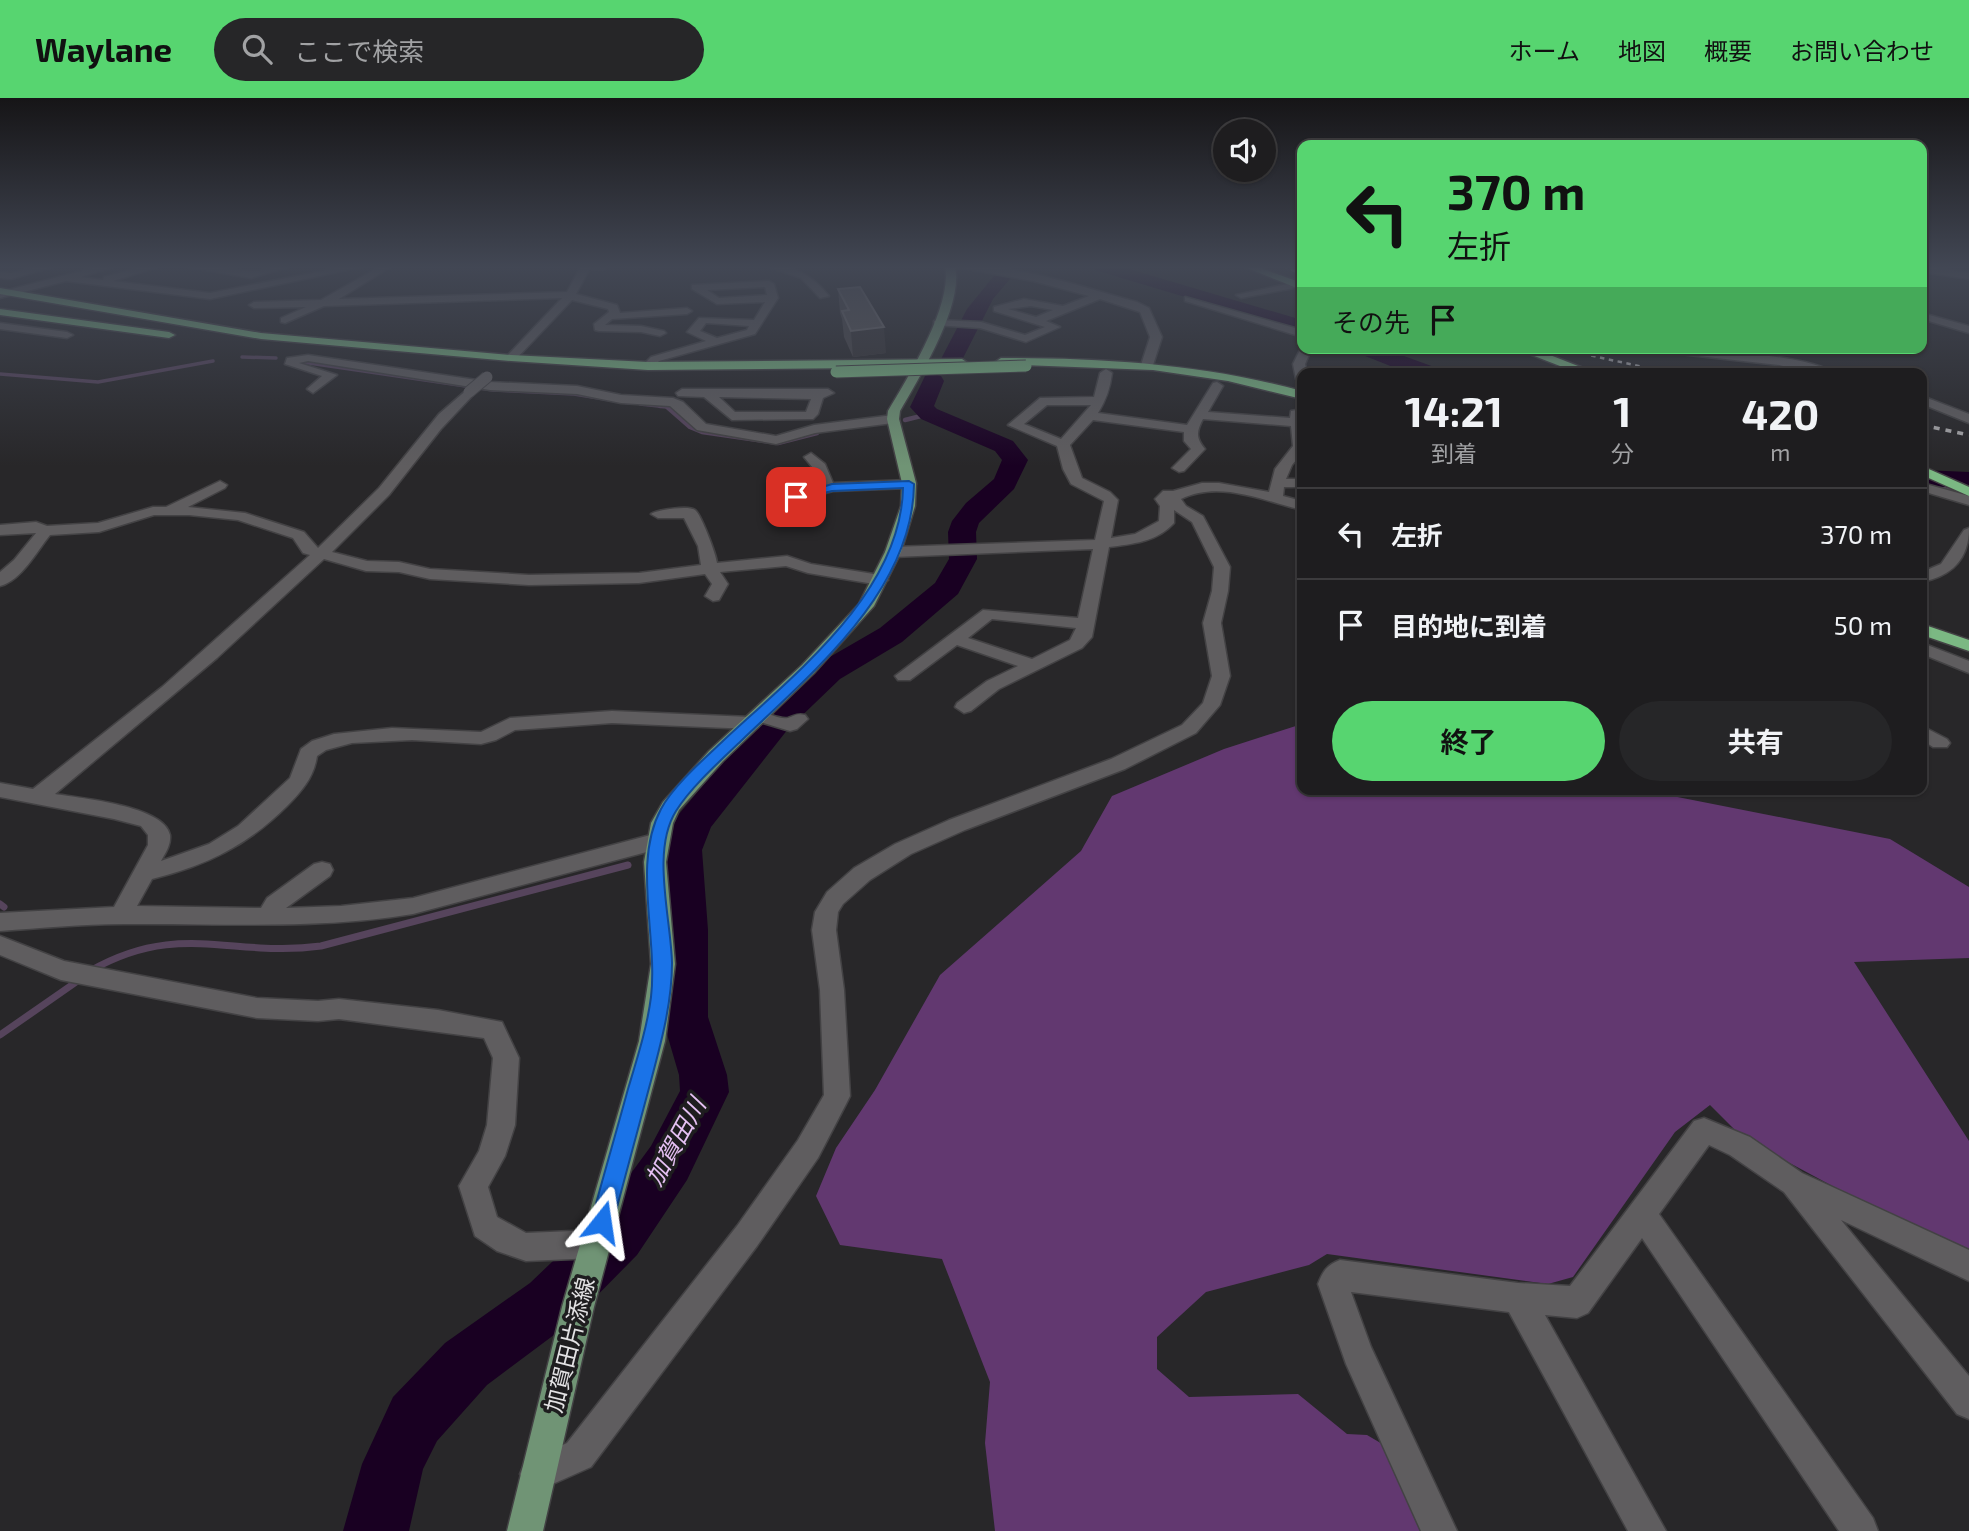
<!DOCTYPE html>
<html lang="ja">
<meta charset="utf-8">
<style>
:root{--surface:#1e1d1f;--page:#262628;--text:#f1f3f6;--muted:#a1a2a4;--line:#3c3b3d;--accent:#57d570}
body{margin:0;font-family:"Exo 2","Noto Sans JP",sans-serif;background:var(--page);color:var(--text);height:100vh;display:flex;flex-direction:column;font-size:26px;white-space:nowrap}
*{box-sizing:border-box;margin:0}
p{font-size:23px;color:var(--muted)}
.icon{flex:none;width:38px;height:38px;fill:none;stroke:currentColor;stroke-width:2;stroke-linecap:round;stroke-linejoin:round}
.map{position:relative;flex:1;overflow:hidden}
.panel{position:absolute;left:1297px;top:270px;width:630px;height:427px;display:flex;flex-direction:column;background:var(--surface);border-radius:14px;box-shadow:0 2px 5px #0004,0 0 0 2px var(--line)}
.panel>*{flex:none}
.guide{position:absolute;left:1297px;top:42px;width:630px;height:214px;border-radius:14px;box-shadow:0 2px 5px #0004,0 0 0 2px var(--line);background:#57d570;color:#111;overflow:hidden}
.fabs{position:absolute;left:1213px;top:21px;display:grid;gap:14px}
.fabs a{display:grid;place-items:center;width:63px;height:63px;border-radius:50%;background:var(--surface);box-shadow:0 2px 5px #0004,0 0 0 2px var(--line);font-size:35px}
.pin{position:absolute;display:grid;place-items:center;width:60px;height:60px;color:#fff;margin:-30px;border-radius:14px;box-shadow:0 4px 10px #0006}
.me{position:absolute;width:77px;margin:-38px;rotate:15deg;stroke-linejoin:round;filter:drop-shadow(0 0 5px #0008)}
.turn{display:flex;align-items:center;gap:24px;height:147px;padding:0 35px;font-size:32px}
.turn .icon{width:91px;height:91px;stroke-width:2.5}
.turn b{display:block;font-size:49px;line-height:60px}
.then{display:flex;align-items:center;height:66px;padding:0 35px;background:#0003;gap:14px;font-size:26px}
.eta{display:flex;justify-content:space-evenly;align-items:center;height:119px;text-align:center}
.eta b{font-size:42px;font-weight:700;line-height:49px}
.action{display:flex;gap:14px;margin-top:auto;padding:14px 35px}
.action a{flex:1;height:80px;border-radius:42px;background:var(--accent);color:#111;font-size:28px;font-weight:700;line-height:80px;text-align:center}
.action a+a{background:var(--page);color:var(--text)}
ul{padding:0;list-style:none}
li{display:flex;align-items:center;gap:21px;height:91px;padding:0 35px;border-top:2px solid var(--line)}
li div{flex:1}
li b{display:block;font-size:26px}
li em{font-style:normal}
header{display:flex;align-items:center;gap:42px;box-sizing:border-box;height:98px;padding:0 35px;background:var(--accent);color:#111}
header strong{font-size:33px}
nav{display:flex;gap:38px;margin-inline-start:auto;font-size:24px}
.search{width:490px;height:63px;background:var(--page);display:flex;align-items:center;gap:18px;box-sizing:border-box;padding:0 24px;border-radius:38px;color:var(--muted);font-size:26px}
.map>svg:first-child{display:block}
.forest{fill:#623870}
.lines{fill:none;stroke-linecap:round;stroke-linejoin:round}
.stream-far2{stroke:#56445c;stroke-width:3.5}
.stream-far1{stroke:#56445c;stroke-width:4.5}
.stream{stroke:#56445c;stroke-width:7}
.river{fill:#190022;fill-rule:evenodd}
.minor-casing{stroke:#434244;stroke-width:3}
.major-casing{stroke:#434244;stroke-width:3}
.highway-casing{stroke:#434244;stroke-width:3}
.minor{fill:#5f5d5f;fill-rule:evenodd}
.major{fill:#709475;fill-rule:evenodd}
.highway{fill:#7bb883;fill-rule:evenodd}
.rail-far1{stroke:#a9a8aa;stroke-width:2.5;stroke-dasharray:4.5 4.5;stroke-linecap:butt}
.rail{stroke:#a9a8aa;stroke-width:3.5;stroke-dasharray:6 6;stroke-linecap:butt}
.minor-bridge-casing{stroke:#434244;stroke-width:13;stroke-linecap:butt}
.highway-bridge-casing{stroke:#434244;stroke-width:13;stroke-linecap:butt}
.minor-bridge{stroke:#5f5d5f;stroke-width:11}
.highway-bridge{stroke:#7bb883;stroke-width:11}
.wall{fill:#494749}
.shaded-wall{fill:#353335}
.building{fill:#595759;stroke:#6f6d6f;stroke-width:2}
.route{fill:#1a73e8;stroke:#114b97;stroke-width:2}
.labels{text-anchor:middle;stroke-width:7;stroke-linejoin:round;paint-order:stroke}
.street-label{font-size:23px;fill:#e3e2e4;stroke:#1e1d1f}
.water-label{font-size:24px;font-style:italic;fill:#e6c1f4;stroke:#1e1d1f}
</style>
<header>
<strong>Waylane</strong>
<div class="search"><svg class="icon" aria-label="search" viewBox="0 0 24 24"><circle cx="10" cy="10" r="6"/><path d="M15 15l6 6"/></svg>ここで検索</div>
<nav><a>ホーム</a><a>地図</a><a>概要</a><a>お問い合わせ</a></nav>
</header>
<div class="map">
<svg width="1969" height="1433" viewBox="0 0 1969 1433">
<rect width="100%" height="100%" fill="#282729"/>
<polygon class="forest" points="1302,626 1302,691 1637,691 1890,741 1969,789 1969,860 1854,864 1969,1043 1969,1153 1838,1091 1743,1040 1710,1007 1675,1034 1573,1179 1548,1186 1327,1156 1309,1167 1206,1194 1157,1239 1157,1271 1189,1299 1298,1296 1347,1336 1367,1337 1384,1347 1420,1433 995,1433 985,1345 990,1284 942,1161 840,1147 816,1098 836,1050 875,992 940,877 1081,753 1112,698 1224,651"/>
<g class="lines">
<g class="stream-far2">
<polyline points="242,259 276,260"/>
<polyline points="302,264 493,292 574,296 629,305"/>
<polyline points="0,276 98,284 213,263"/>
<polyline points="640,306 668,309"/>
</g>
<g class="stream-far1">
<polyline points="660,308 666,308 690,329 702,334 778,345 817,335"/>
<polyline points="905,322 929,316"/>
<polyline points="1922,384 1950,393"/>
</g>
<g class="stream">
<polyline points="672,754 682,752"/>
<polyline points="0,806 4,809"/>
<path d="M90,873C179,822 232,860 321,848L628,767"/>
<polyline points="0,937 79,882"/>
</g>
<g class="river">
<polygon points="1002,168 1021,168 993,201 960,266 944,266 941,261 967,211"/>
<polygon points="1092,168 1119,168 1302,222 1302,234 1095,172"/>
<polygon points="1352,250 1382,250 1437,270 1440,275 1408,275 1355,254"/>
<polygon points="933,276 941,278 944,283 934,308 937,311 1013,343 1028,362 1014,391 979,425 976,434 977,461 958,496 902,544 840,581 788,631 711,729 702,752 708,832 708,919 727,977 729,994 687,1082 637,1157 570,1225 487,1287 437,1343 423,1371 409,1433 343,1433 362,1366 393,1299 445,1245 530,1185 599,1119 651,1048 680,993 679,977 662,919 666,832 662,752 679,716 764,615 816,567 880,530 935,485 949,461 948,434 952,423 966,405 994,381 1002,362 995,353 921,321 910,309 925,278"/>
<polygon points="1922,372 1969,374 1969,390 1922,388"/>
</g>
<g class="minor-casing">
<g id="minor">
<polygon points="41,168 56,168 11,181 0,180 0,174 11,175"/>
<polygon points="101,168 116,168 81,179 103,182 104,179 146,168 161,168 113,183 210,195 348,168 366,168 210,201 66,183 0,200 0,194"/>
<path d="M182,168C206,166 230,173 254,173C267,173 279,167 292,168L251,180Z"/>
<polygon points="381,168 392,168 339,201 567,194 581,168 591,168 576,196 617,207 620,215 687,210 692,213 687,216 612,221 605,227 641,228 664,233 666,235 660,238 641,234 599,233 595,232 594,226 609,214 608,211 572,202 515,262 507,262 507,258 562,200 324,208 285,225 281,224 281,220 306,209 254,210 249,207 254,204 321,202"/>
<path d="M766,168C793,166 812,177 829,198L820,200L801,180Z"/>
<path d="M951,168C1013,164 1078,188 1137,204L1149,210L1162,239L1153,267L1147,271L1141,267L1150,239L1140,214L1100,201L1046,223L1060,229L1026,244L980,230L934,227V223L938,222L981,224L1025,237L1045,229L994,213V209L1024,201L1063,208L1089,198L1033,183ZM1031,208L1053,212L1036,219L1008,211Z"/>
<polygon points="1922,168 1969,175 1969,181 1922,174"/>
<path d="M769,183L774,186L778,200L755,236L659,263L652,271L642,268L651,259L706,243L687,234L699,220L754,222L765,204L717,206L692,191V187ZM765,189L767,197L719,200L707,192ZM706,225L749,228L747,232L717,240L700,233Z"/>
<polygon points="1296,184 1301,187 1300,189 1241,200 1236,197"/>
<polygon points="1185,199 1302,232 1302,239 1185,203"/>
<polygon points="1922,215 1969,228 1969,235 1922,221"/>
<polygon points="0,225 67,234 73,237 67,240 0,231"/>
<polygon points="1302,248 1302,250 1312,250 1305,266 1307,275 1302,275 1302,285 1296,281 1293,266"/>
<path d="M1647,250C1686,250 1805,255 1834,275H1812L1779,267L1653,253Z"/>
<polygon points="308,257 490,284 577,288 621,297 673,300 683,304 706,326 776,338 814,327 893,317 899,321 893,325 815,335 776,346 697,332 670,308 621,305 577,296 490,292 308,263 299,265 337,277 313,295 307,291 322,278 285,266 287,260"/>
<path d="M1106,271L1112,275C1110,291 1106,302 1098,315L1187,327L1213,285L1217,284L1223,288L1208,314L1290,320L1291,313L1302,311V355L1292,367L1286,381H1302V389H1284L1283,398L1302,403V412C1264,403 1220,382 1181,401L1186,408L1203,418L1230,469L1228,493L1221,525L1230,578L1220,607L1196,635L1125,671L965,732L911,756L870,782L843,806L838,814L836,832L844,892L850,998L846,1006L818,1060L757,1148L591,1369L537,1393L525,1388L520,1376L525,1364L567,1345L737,1128L798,1042L824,997L820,892L812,832L815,814L827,794L854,770L895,746L949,722L1111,661L1182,627L1203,605L1212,578L1203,525L1212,493L1214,469L1192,424L1174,412V425C1157,444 1132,446 1109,449L1092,539L1082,550L999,591L971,613L964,615L955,609L957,605L987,583L1018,568L957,547L910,582H898L895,578L983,512L1078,520L1093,451L893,459L885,454L893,449L1095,442L1104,403L1071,386L1063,371L1057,348L1008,327L1040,300L1094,299L1100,275ZM1047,307H1091L1061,341L1024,326ZM1203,321L1291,328L1293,348L1275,371L1269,394L1219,385H1202L1173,393H1163L1155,401L1160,408L1159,423L1135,436L1111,440L1118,402L1110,394L1082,380L1070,347L1093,322L1184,334V343L1191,351L1172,370L1179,374L1184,373L1205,351C1196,340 1196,334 1203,321ZM992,521L1076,530L1070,542L1032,561L968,540Z"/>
<path d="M469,290L473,291V297L441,331L389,397L332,454L367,463L399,464L430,471L529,477L639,475L701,467L698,448L684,420H658L651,416C656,412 689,407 695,412C701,416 716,456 717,465L787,458L811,466L880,477L888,482L880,487L808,475L786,468L720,474L728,486L719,502L713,503L705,498L712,486L705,476L639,485L529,487L430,481L399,474L366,473L324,461L217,560L55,696C80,700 165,708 170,737C171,747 166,754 161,763L209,746L238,728L290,680L301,651L312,643L334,636L392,630L481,634L510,620L612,613L750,619L752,614C765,611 776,622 788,620C795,618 796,615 805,617L808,621L797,631L790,633L760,624L758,629L751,631L612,625L515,632L496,642L481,646L412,642L352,645L326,652L317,658C314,679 302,693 287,708C248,747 206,768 152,781L137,808L261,810L267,800L314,766L322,764L330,766L333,772L330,778L286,810L341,808L413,800L658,735L666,738L669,743L666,748L658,751L413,816C316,832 221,825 124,826C82,826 41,830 0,833V815L114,809L148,747V737L141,728L114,721L0,699V685L33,691L162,589L310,457L303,455L293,440L238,422L189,417H154L99,434L50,437C37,453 21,483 0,488V474L14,462L36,435L0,437V427L36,424L47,428L98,425L153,409H166L220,383L227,387L225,390L188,409L245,415L304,434L318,450L379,390L439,316Z"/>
<path d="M682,291H828L834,295L823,300L818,316L813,321L732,322L704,299L678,298L676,295ZM719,299L811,301L806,314H735Z"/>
<polygon points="1922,298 1969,316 1969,325 1922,306"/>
<polygon points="811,355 825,366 833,385 909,382 916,386 909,390 833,393 796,403 791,402 789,399 791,396 820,388 813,370 804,359"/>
<polygon points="1922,385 1969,398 1969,407 1922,393"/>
<path d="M1969,430C1969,462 1951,478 1922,484V474L1941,466L1964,432Z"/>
<polygon points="1922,545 1969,563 1969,575 1922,556"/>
<polygon points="1922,628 1947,641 1950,645 1947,649 1933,649 1922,642"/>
<polygon points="0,838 64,863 257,900 318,903 339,901 438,912 502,924 519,960 515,1027 505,1058 488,1089 497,1119 526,1135 596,1132 607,1136 611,1146 607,1156 596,1160 526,1163 497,1153 475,1138 459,1088 479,1053 487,1027 493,960 484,940 339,921 318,923 257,920 61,882 0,857"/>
<path d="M1704,1020L1750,1039L1802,1075L1969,1152V1183L1841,1122L1969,1278V1321L1957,1316L1784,1094L1730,1057L1709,1047L1659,1116L1873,1420L1878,1433H1839L1642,1140L1588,1215L1577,1220L1545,1217L1666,1433H1628L1509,1214L1351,1194L1371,1249L1457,1433H1421L1346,1266L1318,1186C1323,1173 1327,1167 1340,1162L1518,1185L1570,1188L1694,1023Z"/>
</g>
</g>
<g class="major-casing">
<path id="major" d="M945,168H955C964,207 920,278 900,313L899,321L916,385L915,408L901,454L874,508L814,575L723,663L679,712L673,725L666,764L675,866L665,943L594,1209L543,1433H507L562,1209L639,943L651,866L644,764L651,725L663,704L709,653L802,567L859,506L885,454L901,408L902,385L887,321L888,313C908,279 953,207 945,168Z"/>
</g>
<g class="highway-casing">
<g id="highway">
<polygon points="1242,168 1255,168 1302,185 1302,192"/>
<polygon points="0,190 261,235 511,257 648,264 962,261 968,265 962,269 648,272 511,263 261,241 0,196"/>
<polygon points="0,211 169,234 175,237 169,240 0,217"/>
<polygon points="1514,250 1532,250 1596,275 1578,275"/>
<path d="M1001,260C1103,260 1203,266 1302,293V301L1228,283L1153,272L997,266L995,264Z"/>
<polygon points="1922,368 1969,389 1969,398 1922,377"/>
<polygon points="1922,526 1969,542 1969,553 1922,537"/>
</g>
</g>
<use href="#minor" class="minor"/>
<use href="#major" class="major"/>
<use href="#highway" class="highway"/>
<g class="rail-far1">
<polyline points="1283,168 1302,176"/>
<polyline points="1556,250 1671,275"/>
</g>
<polyline class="rail" points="1922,327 1969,337"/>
<g class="minor-bridge-casing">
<polyline id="minor-bridge" points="469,294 487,279"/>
</g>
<g class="highway-bridge-casing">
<polyline id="highway-bridge" points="836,274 1026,268"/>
</g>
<use href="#minor-bridge" class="minor-bridge"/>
<use href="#highway-bridge" class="highway-bridge"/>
</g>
<g class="wall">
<polygon points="590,168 611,168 605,173 591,173"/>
<polygon points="838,191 886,255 853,259 844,239 842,221 840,215"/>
</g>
<g class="shaded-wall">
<polygon points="604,168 611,168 605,173"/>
<polygon points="884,229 886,255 853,259 851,233"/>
</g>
<polygon class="building" points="860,189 884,229 851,233 842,213 849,212 838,191"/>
<linearGradient id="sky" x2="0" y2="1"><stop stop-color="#161517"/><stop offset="0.46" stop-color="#424754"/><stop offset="1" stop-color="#424754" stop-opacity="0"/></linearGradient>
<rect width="1969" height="368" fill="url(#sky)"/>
<path class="route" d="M909,383L914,386C913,493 812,575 741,643C720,663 691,689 676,713C651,753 671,820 672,865C672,907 660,949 649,990C637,1034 625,1079 613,1124L610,1131L602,1134L594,1131L591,1124C603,1079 616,1035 628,991C637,961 647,930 651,899C658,839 632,765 661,711C673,688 705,660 725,641C795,576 901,494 903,390L832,393L796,402L790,399L832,386Z"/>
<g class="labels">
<g class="street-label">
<text transform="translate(570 1247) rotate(-76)" y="8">加賀田片添線</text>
</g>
<g class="water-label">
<text transform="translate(676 1044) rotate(-61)" y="8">加賀田川</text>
</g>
</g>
</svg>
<div class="fabs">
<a><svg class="icon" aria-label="sound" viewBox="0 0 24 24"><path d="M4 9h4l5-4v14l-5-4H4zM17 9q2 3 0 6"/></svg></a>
</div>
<div class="pin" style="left:796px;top:399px;background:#d93025"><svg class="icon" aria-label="arrive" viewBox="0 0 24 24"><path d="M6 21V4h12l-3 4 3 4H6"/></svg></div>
<svg class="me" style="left:602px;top:1124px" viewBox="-20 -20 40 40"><path d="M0-17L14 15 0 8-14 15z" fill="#1a73e8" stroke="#fff" stroke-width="4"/></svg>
<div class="guide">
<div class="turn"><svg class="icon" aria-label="left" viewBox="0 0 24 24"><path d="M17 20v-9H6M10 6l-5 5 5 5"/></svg><div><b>370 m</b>左折</div></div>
<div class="then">その先<svg class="icon" aria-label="arrive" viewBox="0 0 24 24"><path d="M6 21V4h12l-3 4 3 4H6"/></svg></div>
</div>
<section class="panel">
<div class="eta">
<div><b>14:21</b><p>到着</p></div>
<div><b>1</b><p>分</p></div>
<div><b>420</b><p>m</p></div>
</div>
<ul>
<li><svg class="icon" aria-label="left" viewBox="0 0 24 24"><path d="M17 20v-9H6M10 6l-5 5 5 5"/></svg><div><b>左折</b></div><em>370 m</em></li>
<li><svg class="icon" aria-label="arrive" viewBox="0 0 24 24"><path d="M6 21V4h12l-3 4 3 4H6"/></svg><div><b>目的地に到着</b></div><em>50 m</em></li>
</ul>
<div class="action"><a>終了</a><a>共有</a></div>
</section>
</div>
